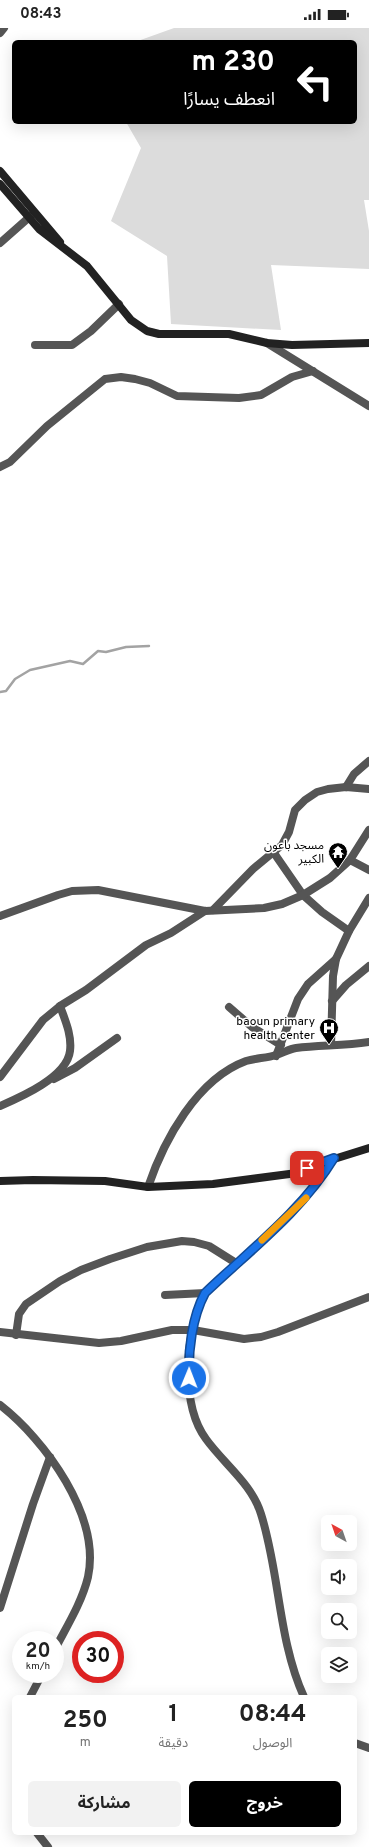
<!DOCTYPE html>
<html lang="ar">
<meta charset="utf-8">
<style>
:root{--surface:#fff;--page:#f2f2f2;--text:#222;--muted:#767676;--accent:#000}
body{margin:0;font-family:Overpass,"Noto Sans Arabic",sans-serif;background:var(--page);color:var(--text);direction:rtl;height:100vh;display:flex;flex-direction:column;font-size:15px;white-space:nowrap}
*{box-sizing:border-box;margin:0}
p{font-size:13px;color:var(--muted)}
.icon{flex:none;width:22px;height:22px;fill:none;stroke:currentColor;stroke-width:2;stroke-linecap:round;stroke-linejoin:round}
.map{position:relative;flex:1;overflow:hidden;direction:ltr}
.drawer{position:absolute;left:12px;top:1667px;width:345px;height:140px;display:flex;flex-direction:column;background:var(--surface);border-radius:6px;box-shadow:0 4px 16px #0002;direction:rtl}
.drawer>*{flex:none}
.guide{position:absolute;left:12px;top:12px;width:345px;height:84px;border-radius:6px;box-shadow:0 4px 16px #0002;direction:rtl;background:#000;color:#fff;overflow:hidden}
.needle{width:26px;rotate:320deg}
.buttons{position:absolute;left:321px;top:1487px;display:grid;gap:8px}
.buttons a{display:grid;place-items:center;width:36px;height:36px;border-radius:6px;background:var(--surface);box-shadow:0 4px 16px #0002;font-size:20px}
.speed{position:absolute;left:12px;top:1603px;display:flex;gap:8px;font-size:20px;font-weight:700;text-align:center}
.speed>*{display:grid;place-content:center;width:52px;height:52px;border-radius:50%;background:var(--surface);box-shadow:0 4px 16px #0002;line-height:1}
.speed small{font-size:10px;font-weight:400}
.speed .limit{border:6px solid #d22;background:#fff;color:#111}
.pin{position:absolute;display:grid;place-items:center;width:34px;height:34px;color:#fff;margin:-17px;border-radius:8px;box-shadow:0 2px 6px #0006}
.me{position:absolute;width:44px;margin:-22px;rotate:1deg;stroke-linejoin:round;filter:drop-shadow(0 0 3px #0008)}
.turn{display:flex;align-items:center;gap:14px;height:84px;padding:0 16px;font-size:18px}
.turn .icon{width:52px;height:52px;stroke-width:2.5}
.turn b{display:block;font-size:28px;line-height:34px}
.eta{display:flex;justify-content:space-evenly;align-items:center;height:68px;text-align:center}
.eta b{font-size:24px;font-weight:700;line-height:28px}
.button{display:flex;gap:8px;margin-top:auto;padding:8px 16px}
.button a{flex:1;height:46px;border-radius:6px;background:var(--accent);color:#fff;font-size:16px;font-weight:700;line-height:46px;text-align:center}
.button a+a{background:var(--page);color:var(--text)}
.status{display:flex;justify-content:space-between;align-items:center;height:28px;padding:0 20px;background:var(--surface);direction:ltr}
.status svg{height:11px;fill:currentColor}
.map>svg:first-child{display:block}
.green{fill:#dcdcdc}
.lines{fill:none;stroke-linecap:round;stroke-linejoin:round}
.stream{stroke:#a3a3a3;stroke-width:2.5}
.street{stroke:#555;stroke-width:8}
.secondary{stroke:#222;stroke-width:8}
.route-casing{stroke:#114b97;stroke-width:10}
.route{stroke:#1a73e8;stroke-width:7}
.slow{stroke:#f59e0b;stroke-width:7}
.labels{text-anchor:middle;stroke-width:3;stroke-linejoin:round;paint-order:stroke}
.poi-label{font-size:12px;fill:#000;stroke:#fff;text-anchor:end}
</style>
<div class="status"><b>08:43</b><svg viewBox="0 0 49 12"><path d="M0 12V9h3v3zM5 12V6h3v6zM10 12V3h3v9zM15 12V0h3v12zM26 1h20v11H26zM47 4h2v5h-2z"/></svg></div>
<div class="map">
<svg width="369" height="1819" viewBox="0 0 369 1819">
<rect width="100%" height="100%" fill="#fff"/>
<polygon class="green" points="174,0 369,0 369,172 364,172 369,203 369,241 271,237 281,302 171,296 167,228 111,193 141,120 126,94 355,94 355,14 135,14"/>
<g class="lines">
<polyline class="stream" points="0,664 6,663 15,651 30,642 70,633 83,636 98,623 106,624 126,619 149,618"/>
<g class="street">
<polyline points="0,5 4,0"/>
<polyline points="0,215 34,185"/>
<polyline points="267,315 369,378"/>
<polyline points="35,317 72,317 91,303 119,276"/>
<polyline points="0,439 10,434 47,398 105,351 121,349 135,351 150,355 177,368 239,370 261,367 292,349 313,343"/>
<polyline points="346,759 354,746 369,733"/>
<polyline points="369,802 350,832 369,842"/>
<polyline points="274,825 303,867 322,884 349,903"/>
<polyline points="213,882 253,841 282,817 289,804 295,782 305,772 317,764 328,761 346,759 369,761"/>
<polyline points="0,888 58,867 72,863 98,862 205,883 264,880 282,876 303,867 330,850 350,832"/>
<polyline points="332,973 346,957 369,938"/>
<polyline points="229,979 252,999 281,1017"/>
<polyline points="331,1017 333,948 336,931"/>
<polyline points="276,1028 298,971 308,956 336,931 349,903 369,870"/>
<polyline points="0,1049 43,992 60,978 86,962 146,917 171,905 205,883"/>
<polyline points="54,1051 75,1040 117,1010"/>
<path d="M0,1078C21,1069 67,1049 70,1023C72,1007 65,992 60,978"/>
<path d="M148,1159C164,1112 197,1051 246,1033C256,1030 267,1030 276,1027C283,1025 289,1021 296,1020C320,1017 345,1018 369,1014"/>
<polyline points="165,1267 205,1265"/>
<polyline points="0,1304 99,1315 121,1313 172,1302 193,1302 244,1311 261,1309 278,1304 369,1269"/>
<polyline points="16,1307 19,1286 26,1276 60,1253 81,1242 110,1231 147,1219 182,1213 194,1214 209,1218 236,1235"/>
<path d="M0,1377C45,1412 101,1488 88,1549C82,1574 67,1598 55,1621"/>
<polyline points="0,1580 33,1476 50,1429"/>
<polyline points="30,1669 42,1646"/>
<path d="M304,1669C278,1612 280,1546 261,1486C252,1456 224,1436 206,1411C180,1376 185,1301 205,1265C250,1222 301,1183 334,1130"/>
<polyline points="355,1715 369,1720"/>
<polyline points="37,1805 48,1819"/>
</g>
<g class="secondary">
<polyline points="0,143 60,214"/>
<polyline points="0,156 39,201 87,238 131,292 147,303 159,306 229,306 267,315 292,317 369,315"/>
<polyline points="0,1153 33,1152 105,1153 148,1159 213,1156 297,1145 318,1136 369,1120"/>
</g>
</g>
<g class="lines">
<g class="route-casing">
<path id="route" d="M189,1350C188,1323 192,1289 205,1265C250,1222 301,1184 334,1130L307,1140"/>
</g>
<use href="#route" class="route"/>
<polyline class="slow" points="262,1212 306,1170"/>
</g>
<defs>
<g id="temple-pin" transform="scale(1)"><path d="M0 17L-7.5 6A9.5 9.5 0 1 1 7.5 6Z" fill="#000" stroke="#fff"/><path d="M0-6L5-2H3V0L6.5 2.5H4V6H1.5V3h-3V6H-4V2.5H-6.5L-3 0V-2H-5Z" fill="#fff"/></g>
<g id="hospital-pin" transform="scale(1)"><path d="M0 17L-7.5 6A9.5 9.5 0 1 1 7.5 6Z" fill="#000" stroke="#fff"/><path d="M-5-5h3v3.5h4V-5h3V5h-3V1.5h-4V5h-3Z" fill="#fff"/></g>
</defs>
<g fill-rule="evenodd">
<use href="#temple-pin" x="338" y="824"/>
<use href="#hospital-pin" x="329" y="1000"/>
</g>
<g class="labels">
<g class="poi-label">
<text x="324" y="821">مسجد باعون<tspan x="324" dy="14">الكبير</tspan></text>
<text x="315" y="997">baoun primary<tspan x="315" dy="14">health center</tspan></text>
</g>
</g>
</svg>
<div class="buttons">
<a><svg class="needle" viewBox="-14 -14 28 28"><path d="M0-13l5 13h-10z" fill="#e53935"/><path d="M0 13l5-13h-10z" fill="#767676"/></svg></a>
<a><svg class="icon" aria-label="sound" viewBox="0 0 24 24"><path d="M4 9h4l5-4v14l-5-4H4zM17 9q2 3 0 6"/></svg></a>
<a><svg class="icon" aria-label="search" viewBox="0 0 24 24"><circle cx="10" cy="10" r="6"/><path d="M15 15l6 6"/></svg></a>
<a><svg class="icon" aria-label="layers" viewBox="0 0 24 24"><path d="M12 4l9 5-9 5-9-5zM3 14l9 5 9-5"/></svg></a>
</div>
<div class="speed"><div>20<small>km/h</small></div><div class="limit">30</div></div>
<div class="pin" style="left:307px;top:1140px;background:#d93025"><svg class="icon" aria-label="arrive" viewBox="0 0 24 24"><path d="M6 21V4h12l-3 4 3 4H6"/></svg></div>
<svg class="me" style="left:189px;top:1350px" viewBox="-20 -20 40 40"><circle r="17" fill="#1a73e8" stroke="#fff" stroke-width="3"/><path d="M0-11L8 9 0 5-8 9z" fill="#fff"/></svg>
<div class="guide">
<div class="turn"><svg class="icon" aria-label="left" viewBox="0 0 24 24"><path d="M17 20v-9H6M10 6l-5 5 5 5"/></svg><div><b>230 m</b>انعطف يسارًا</div></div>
</div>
<section class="drawer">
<div class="eta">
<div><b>08:44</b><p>الوصول</p></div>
<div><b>1</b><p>دقيقة</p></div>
<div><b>250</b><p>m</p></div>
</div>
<div class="button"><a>خروج</a><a>مشاركة</a></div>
</section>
</div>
